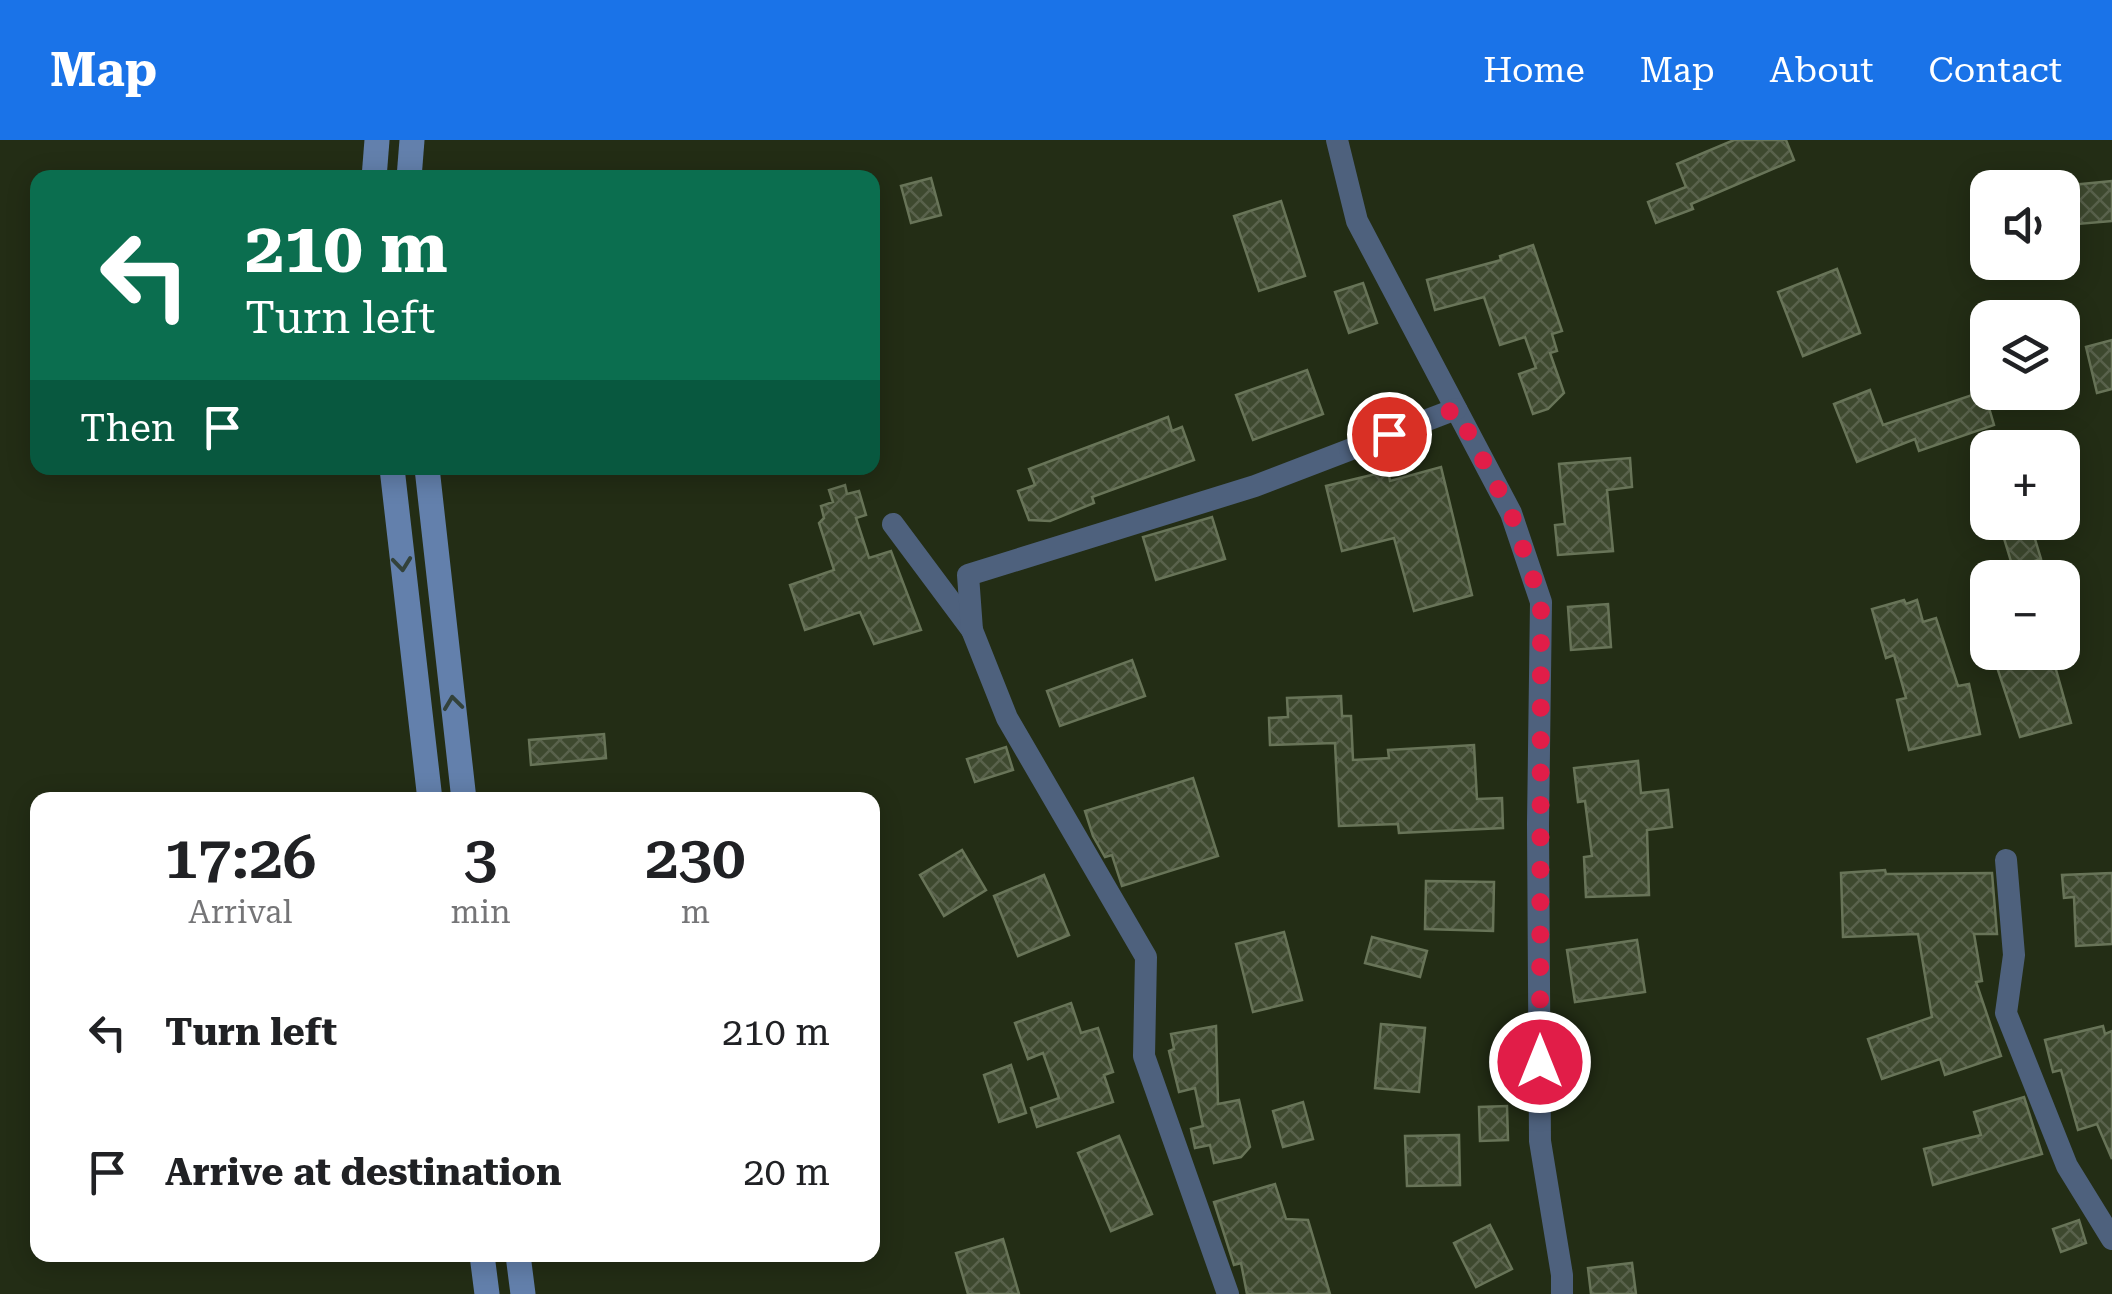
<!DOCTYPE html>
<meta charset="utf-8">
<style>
:root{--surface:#fff;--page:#f2f2f2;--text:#202124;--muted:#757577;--accent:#1a73e8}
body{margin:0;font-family:"Roboto Serif",serif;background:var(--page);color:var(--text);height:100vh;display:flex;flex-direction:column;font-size:38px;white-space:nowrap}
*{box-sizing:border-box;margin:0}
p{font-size:32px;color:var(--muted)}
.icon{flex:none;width:55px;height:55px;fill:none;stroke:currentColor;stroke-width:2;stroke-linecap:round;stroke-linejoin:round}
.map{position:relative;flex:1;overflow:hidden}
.panel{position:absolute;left:30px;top:652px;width:850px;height:470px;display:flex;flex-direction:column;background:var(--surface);border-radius:20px;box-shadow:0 5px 25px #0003}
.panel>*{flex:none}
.banner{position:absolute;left:30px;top:30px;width:850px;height:305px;border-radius:20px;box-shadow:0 5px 25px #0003;background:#0b6e4f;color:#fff;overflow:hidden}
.fabs{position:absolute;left:1970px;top:30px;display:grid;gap:20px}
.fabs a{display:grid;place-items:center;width:110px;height:110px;border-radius:20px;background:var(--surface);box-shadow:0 5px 25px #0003;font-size:50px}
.pin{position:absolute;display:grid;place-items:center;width:85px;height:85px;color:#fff;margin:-42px;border:5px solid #fff;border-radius:50%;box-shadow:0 2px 10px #0007}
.me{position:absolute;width:110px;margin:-55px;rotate:0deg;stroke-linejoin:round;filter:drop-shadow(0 0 8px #0008)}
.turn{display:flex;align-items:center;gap:35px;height:210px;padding:0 50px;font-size:45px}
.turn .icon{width:130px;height:130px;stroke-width:2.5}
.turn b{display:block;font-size:70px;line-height:85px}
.then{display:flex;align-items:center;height:95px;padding:0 50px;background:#0003;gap:20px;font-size:38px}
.eta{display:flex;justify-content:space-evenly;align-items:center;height:170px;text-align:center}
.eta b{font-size:60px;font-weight:600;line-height:70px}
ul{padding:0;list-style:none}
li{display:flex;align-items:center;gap:30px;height:140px;padding:0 50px}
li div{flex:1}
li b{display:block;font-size:38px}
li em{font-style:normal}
header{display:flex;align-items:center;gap:60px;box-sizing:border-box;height:140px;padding:0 50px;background:var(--accent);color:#fff}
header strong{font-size:48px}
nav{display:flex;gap:55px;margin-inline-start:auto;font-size:35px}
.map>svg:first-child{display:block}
.building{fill:url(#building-cross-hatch);stroke:#687458;stroke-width:2.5}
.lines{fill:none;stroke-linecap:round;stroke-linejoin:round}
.minor{stroke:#4e617d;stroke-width:22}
.secondary{stroke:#6380ac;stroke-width:25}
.oneway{stroke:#33423b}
.route{stroke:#e11d48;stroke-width:18;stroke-dasharray:0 32.4}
</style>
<header>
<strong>Map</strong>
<nav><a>Home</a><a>Map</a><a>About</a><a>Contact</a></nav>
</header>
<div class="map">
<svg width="2112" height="1154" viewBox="0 0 2112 1154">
<defs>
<pattern id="building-cross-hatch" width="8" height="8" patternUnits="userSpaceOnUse" patternTransform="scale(2.5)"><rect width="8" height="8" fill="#3e492f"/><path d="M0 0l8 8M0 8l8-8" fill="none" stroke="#59624c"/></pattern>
</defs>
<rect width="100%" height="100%" fill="#232d15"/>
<g class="building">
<polygon points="1734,0 1786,0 1794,20 1691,64 1693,69 1656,83 1648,62 1686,47 1677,24"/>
<polygon points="931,38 941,75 911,83 901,46"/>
<polygon points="2112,41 2112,81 2078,84 2078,76 2062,77 2062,46"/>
<polygon points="1281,61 1305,136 1259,151 1234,76"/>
<polygon points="1533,105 1562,191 1552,194 1557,211 1550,213 1564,253 1548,269 1533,274 1519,234 1536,228 1525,197 1500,205 1484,157 1435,170 1427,140 1501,120 1500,116"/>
<polygon points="1837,129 1860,193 1803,216 1778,152"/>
<polygon points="1363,143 1377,183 1349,193 1335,152"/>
<polygon points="2112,200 2112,249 2097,253 2086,207"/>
<polygon points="1307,230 1323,274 1253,300 1236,255"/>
<polygon points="1870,250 1883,285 1984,251 1994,285 1919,311 1915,299 1857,322 1834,264"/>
<polygon points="1168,277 1172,291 1182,287 1194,320 1092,357 1094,363 1050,381 1029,380 1018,351 1035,345 1029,329"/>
<polygon points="1630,318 1632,347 1607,350 1613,411 1558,415 1555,385 1565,384 1559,324"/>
<polygon points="1441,327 1472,455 1414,471 1394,398 1342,411 1326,346 1388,331 1390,341"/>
<polygon points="845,345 847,354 859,351 866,375 856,378 869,418 891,411 921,490 874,504 860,472 805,490 790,445 834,430 819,383 824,378 821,366 833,362 829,350"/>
<polygon points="1212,377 1225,419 1156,440 1143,397"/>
<polygon points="2031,386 2041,419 2013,428 2003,395"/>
<polygon points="1904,460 1906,464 1917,460 1923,482 1936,478 1958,546 1969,544 1980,594 1909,610 1897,560 1906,558 1894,515 1886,518 1872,469"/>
<polygon points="1608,464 1611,507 1571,510 1568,467"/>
<polygon points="1992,512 2051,512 2071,583 2020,597"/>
<polygon points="1132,520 1145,556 1060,586 1047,551"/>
<polygon points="1341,556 1342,576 1351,576 1353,620 1389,618 1388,610 1474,605 1477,659 1502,658 1503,688 1399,693 1398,684 1339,686 1335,603 1270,605 1269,578 1288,577 1287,558"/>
<polygon points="604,594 606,618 531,625 529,600"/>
<polygon points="1006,607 1013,630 975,642 967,619"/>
<polygon points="1638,621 1641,653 1668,650 1672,687 1647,690 1649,755 1586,757 1584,717 1592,716 1585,661 1578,662 1574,628"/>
<polygon points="1193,638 1218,716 1122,746 1112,715 1105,717 1093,696 1085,671"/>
<polygon points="962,710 986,750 944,776 920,735"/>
<polygon points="1885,730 1886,734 1992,733 1997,794 1974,794 1982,841 1976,842 2001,916 1945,935 1940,919 1882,939 1868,899 1932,877 1918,794 1843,797 1841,733"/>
<polygon points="2112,733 2112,804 2076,806 2074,757 2064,758 2062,735"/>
<polygon points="1044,735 1069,795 1018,816 994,756"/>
<polygon points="1426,741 1494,742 1493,791 1425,789"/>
<polygon points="1284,792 1302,860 1253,872 1236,804"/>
<polygon points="1372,797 1427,811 1420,837 1365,823"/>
<polygon points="1637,800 1645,852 1575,862 1567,810"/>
<polygon points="1071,863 1081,893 1098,888 1113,932 1104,935 1113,962 1037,987 1031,968 1059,958 1043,913 1028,919 1015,883"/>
<polygon points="1381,884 1425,888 1419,952 1375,948"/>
<polygon points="1216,886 1218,964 1239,960 1250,1007 1241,1017 1214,1023 1210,1005 1195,1008 1191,989 1203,986 1195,948 1179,952 1169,911 1174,909 1171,894"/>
<polygon points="2103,886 2105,894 2112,891 2112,1019 2097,984 2078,990 2061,930 2053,932 2045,900"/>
<polygon points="1011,925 1026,973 999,982 984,935"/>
<polygon points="2024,957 2042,1014 1933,1045 1924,1009 1981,995 1974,972"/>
<polygon points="1303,962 1313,999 1283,1007 1273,971"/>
<polygon points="1507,966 1508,1000 1480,1001 1479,967"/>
<polygon points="1459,995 1460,1045 1407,1046 1405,996"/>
<polygon points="1119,996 1152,1074 1111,1091 1078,1013"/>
<polygon points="1275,1044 1286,1079 1308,1080 1330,1154 1247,1154 1241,1123 1234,1125 1214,1062"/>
<polygon points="2079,1080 2086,1103 2061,1112 2053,1089"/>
<polygon points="1490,1085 1512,1129 1476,1147 1454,1103"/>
<polygon points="1003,1099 1019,1154 968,1154 956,1113"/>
<polygon points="1632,1123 1636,1154 1591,1154 1588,1128"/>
</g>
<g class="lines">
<g class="minor">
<polyline points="1337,0 1357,81 1511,373 1541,462 1538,684 1540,1001 1562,1135 1562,1154"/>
<polyline points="893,384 972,490"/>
<polyline points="2006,720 2014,815 2006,873 2067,1026 2112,1099"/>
<polyline points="1228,1154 1144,916 1146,817 1007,578 972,490 968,435 1255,346 1456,269"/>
</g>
<g class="secondary">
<polyline points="374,38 377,0"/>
<polyline points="409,38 412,0"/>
<polyline points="392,328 430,660"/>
<polyline points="427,328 464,660"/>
<polyline points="482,1115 487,1154"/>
<polyline points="518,1115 523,1154"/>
</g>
</g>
<defs><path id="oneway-chevron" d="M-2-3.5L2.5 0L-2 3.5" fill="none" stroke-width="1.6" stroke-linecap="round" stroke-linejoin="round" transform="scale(2.5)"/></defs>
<g class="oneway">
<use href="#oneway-chevron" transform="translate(402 424) rotate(84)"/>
<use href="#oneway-chevron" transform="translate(453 563) rotate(-97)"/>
</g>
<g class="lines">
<polyline class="route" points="1389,294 1456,269 1511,373 1541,462 1540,922"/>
</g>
</svg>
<div class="fabs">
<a><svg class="icon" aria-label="sound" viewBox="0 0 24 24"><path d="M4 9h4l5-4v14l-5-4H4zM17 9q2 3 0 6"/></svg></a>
<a><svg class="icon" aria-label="layers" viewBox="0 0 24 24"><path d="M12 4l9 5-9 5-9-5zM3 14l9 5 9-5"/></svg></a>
<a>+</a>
<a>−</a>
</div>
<div class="pin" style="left:1389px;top:294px;background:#d93025"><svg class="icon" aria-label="arrive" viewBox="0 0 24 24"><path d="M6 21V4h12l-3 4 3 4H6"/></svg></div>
<svg class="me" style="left:1540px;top:922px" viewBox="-20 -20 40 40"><circle r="17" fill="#e11d48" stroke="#fff" stroke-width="3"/><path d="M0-11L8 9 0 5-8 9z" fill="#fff"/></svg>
<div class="banner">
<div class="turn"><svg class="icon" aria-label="left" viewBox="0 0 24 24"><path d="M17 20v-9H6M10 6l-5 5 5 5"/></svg><div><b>210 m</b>Turn left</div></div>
<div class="then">Then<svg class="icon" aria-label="arrive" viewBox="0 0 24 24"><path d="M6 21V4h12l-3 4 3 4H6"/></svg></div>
</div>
<section class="panel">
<div class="eta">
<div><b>17:26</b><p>Arrival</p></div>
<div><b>3</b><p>min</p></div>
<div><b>230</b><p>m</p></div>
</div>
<ul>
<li><svg class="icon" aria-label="left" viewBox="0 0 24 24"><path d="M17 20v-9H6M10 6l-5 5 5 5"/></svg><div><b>Turn left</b></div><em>210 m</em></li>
<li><svg class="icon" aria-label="arrive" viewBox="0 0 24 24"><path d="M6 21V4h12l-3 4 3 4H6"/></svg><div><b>Arrive at destination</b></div><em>20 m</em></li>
</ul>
</section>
</div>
